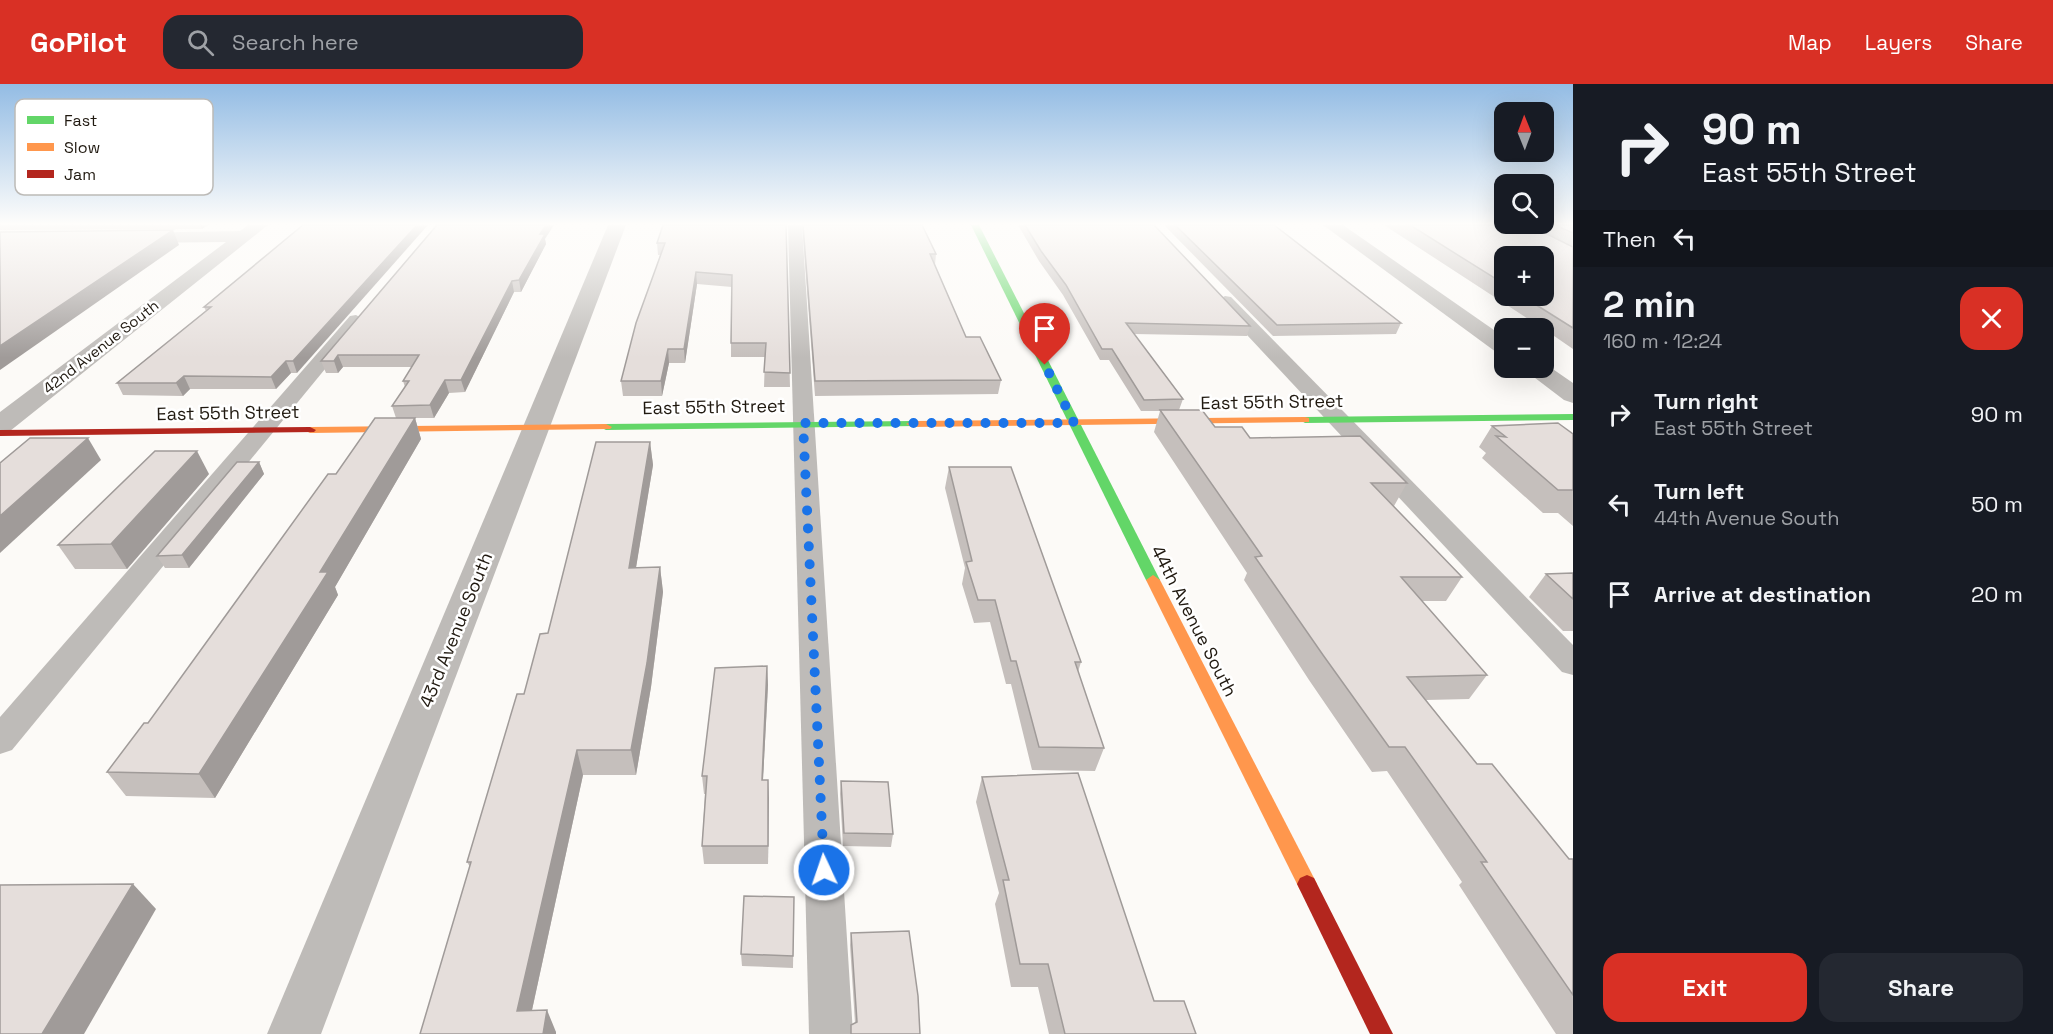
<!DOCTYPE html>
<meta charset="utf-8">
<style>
:root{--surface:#171b24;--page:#242831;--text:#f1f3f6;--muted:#9ea1a6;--accent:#d93025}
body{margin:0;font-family:"Space Grotesk",sans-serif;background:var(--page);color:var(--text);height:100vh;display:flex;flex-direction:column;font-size:22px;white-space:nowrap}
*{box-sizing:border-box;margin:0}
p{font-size:20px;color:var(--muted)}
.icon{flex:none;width:33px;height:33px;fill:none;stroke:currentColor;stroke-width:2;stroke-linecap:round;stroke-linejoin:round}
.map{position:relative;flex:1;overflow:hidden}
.panel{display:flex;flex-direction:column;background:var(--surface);width:480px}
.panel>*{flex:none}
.guide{background:#171b24;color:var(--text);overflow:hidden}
.needle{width:39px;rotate:359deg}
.tools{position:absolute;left:1494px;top:18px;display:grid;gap:12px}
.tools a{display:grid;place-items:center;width:60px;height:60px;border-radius:12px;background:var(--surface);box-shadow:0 6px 24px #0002;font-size:30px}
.pin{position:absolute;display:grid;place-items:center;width:51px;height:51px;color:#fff;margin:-62px -26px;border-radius:50% 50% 50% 0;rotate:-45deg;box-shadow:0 0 6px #0007}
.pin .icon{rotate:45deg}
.me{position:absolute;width:66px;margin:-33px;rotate:357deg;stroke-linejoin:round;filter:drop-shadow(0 0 4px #0008)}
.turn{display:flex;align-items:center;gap:21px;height:126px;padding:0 30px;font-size:27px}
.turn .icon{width:78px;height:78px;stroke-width:2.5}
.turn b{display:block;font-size:42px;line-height:51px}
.then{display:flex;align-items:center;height:57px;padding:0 30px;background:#0003;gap:12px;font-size:22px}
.round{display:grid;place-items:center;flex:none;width:63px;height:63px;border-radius:18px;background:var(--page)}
.overview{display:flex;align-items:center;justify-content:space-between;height:102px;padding:0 30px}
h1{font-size:36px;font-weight:800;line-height:45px}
.cta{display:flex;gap:12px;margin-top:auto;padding:12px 30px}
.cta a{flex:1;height:69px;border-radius:18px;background:var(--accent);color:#fff;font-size:24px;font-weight:800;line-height:69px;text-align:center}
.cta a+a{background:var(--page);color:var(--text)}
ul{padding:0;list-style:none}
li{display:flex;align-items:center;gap:18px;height:90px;padding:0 30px}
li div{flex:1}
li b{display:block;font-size:22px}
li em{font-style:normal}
header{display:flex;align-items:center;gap:36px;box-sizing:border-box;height:84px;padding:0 30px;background:var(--accent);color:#fff}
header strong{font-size:28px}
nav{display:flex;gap:33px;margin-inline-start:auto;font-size:21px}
.search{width:420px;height:54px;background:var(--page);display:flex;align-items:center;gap:15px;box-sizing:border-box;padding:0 21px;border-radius:18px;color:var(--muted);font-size:22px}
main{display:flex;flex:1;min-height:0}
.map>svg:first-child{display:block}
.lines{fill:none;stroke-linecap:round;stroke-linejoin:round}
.lane{fill:#bebbb8;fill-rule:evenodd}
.street{fill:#bebbb8;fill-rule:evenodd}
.fast{fill:#63d668;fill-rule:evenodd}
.slow{fill:#ff974d;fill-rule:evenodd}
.jam{fill:#b3261e;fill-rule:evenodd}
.wall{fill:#c5bfbc;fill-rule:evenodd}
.shaded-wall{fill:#a09b99}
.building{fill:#e5dedb;stroke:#a09b99;stroke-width:1.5}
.route{stroke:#1a73e8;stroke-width:10;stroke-dasharray:0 18}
.labels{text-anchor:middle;stroke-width:5;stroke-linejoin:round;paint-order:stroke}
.far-street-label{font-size:15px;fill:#201910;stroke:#fff}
.street-label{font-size:18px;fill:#201910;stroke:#fff}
.key{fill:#fff;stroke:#bcbab7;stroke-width:1.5}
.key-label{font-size:16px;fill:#201910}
</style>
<header>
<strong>GoPilot</strong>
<div class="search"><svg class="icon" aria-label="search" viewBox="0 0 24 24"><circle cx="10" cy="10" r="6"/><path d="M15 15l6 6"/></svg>Search here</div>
<nav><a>Map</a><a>Layers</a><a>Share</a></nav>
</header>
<main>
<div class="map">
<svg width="1573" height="950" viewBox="0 0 1573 950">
<rect width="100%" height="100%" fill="#fcfaf7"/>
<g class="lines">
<g class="lane">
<polygon points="788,141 802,141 853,950 809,950"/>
<polygon points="1225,212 1231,213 1573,561 1573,591 1562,588 1219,221 1216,217"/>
<polygon points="356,231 365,236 362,240 12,666 0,670 0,633 350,232"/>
</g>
<g class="street">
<polygon points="248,141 268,141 10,347 0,349 0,328 226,158 131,159 122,153 124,149 240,147"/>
<polygon points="608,141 626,141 321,950 267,950"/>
<polygon points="1323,141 1343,141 1504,253 1504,270 1496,268"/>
<polygon points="1544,279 1573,299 1573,319 1564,316 1522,284 1544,284"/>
</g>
<g class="fast">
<polygon points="971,141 979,141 1160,496 1158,499 1153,501 1146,496"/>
<polygon points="1573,330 1573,336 1305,339 1300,336 1305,333"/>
<polygon points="912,337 916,338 916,342 606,346 600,343 606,340"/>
</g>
<g class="slow">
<polygon points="1305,333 1309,334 1309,338 912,343 906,340 912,337"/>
<polygon points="606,340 612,343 610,345 310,349 304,346 310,343"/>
<polygon points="1153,491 1160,496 1314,794 1317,800 1314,806 1307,809 1300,806 1146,496"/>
</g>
<g class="jam">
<polygon points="310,343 316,346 314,348 0,352 0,346"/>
<polygon points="1307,791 1314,794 1393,950 1370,950 1297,800 1300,794"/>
</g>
</g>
<g class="wall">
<polygon points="0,141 208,141 202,145 0,146"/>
<polygon points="303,141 297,289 291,289 276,305 190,305 183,312 123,311 117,299 206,227 204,223"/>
<polygon points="786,141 790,303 764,303 765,273 731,273 731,259 732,203 697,200 685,279 669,279 662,312 623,312 621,297 660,171 658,171 657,159"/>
<polygon points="802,141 922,141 936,170 935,181 966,253 1001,296 998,310 815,312"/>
<polygon points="1018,141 1154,141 1250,242 1247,252 1134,250 1183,315 1179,326 1215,343 1407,399 1394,422 1392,422 1462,493 1446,517 1422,517 1487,591 1469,615 1426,616 1477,680 1569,775 1573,775 1573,950 1556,950 1459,801 1462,798 1387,687 1372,688 1309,596 1244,496 1247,489 1154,348 1160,327 1141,327 1109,276 1100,276 1063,211 1039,177"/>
<polygon points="1164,141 1274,141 1401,239 1396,250 1273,252"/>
<path d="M1384,141H1573V265L1544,245V244H1542ZM1504,172L1544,212H1504Z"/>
<polygon points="545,155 546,160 521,208 514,208 465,308 449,309 434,334 415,334 421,355 335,503 338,511 215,714 126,712 107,688 148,639 336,390 396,334 392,322 405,303 403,297 412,283 343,283 338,289 326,289 321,277"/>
<polygon points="1492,342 1573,350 1573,442 1558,429 1543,429 1482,374 1486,369 1479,363"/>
<polygon points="650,358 653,381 636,483 660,483 663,508 651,603 636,691 583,691 532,926 556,948 420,950 470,783 467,778 524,610 548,549"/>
<polygon points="259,378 264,390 189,484 165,484 157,472"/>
<polygon points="949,383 1081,578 1078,588 1104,664 1095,687 1032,686 1011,600 1006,600 990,538 974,539 962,500 965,484 945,404"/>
<polygon points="209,390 127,485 75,485 58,461"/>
<polygon points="1573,489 1573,547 1563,547 1529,513 1546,490"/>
<polygon points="767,582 768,601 763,696 768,696 768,780 704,780 702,762 705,710 704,710 702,692"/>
<polygon points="982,693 1154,917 1196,950 1049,950 1038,903 1011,903 995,820 999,809 976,718"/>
<polygon points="841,697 893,750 891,763 843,762 840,710"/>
<polygon points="794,813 793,884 742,882 741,870"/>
<polygon points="851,849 920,950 850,950 851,941 855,939 850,861"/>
</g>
<g class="shaded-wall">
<polygon points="200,141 208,141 202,145"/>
<polygon points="417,141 428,141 297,289 293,277"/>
<polygon points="546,141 554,141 545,155 546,160 521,208 519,196 540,150"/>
<polygon points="173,146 179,161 0,286 0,262"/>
<polygon points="696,188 697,200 685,279 684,265"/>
<polygon points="512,197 514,208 465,308 461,296"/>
<polygon points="668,265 669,279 662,312 661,297"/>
<polygon points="338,271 343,283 338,289 334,277"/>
<polygon points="286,277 291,289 276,305 271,293"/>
<polygon points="184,292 190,305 183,312 176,299"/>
<polygon points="445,296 449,309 434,334 430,321"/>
<polygon points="415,334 421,355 335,503 338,511 215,714 199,690 320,488"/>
<polygon points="88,354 101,376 0,469 0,432"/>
<polygon points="650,358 653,381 632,508 629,484"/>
<polygon points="197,367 209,390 127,485 111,460"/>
<polygon points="259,378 264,390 189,484 182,471"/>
<polygon points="660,483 663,508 651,603 636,691 631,666"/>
<polygon points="767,582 768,601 762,714 762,696"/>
<polygon points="577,666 583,691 527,949 517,927"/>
<polygon points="768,696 769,714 768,780"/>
<polygon points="133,800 156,825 84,950 42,950"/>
<polygon points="547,926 556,948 556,950 543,950"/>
</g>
<g class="building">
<polygon points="303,141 417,141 293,277 286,277 271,293 184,292 176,299 117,299 211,223 204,223"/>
<polygon points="437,141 546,141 540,150 545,150 519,196 512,197 461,296 445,296 430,321 392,322 409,297 403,297 419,271 338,271 334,277 321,277"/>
<polygon points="663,141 786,141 790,289 764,288 766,259 731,259 732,191 696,188 684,265 668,265 661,297 621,297 636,239 665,159 657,159"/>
<polygon points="803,141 922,141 936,170 930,170 966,253 980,253 1001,296 815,297"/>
<polygon points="1025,141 1154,141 1250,242 1126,239 1183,315 1144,316 1112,265 1102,265 1066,201 1041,167"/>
<polygon points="1175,141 1274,141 1401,239 1277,241"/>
<polygon points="1410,141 1529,141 1573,163 1573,244 1522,212 1544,212 1544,172 1504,172 1504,200"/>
<polygon points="1555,141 1573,141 1573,149"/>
<polygon points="173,146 0,262 0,148"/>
<polygon points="1160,326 1202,326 1215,343 1242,343 1250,354 1360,352 1407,399 1371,399 1462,493 1401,493 1487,591 1407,593 1477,680 1492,680 1569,775 1573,775 1573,911 1481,778 1487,778 1405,663 1389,663 1323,571 1255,473 1262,472"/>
<polygon points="375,334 415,334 320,488 328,488 199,690 107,688 144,639 148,639 328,390 336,390"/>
<polygon points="1558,339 1573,350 1573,406 1558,406 1496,352 1506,353 1492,342"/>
<polygon points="30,354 88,354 0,432 0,379"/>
<polygon points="596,358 650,358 629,484 660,483 647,579 631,666 577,666 517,927 547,926 543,950 420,950 471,778 467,778 517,610 524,610 540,550 548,549"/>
<polygon points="155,367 197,367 111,460 58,461"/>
<polygon points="237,378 259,378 182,471 157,472"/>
<polygon points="949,383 1011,383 1081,578 1075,578 1104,664 1039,663 1016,577 1011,577 995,516 978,516 966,478 972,477"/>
<polygon points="1573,489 1573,515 1546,490"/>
<polygon points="767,582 762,696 768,696 768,762 702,762 707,692 702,692 715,584"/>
<polygon points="1078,689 1154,917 1184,917 1196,950 1065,950 1048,880 1020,880 1003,796 1009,796 982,693"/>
<polygon points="841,697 888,698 893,750 844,749"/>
<polygon points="133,800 42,950 0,950 0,801"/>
<polygon points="744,812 794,813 793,872 741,870"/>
<polygon points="909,847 918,912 920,950 851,950 851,941 857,938 851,849"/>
</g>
<linearGradient id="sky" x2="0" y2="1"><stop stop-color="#93bce4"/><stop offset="0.51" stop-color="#fefdfb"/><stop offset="1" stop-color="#fefdfb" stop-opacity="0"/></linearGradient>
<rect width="1573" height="274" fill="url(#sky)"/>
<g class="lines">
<polyline class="route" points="824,786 803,339 1074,339 1045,281"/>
</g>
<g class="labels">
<g class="far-street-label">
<text transform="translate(101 263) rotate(-38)" y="5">42nd Avenue South</text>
</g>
<g class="street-label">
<text transform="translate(1272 318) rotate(-1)" y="6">East 55th Street</text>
<text transform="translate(714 323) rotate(-1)" y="6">East 55th Street</text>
<text transform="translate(228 329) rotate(-1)" y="6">East 55th Street</text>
<text transform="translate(1194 537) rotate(63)" y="6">44th Avenue South</text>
<text transform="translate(456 546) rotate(-68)" y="6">43rd Avenue South</text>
</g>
</g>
<rect x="15" y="15" width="198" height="96" rx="9" class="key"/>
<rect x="27" y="32" width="27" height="8" fill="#63d668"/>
<rect x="27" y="59" width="27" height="8" fill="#ff974d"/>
<rect x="27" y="86" width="27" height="8" fill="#b3261e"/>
<g class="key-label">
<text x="64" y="42">Fast</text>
<text x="64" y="69">Slow</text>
<text x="64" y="96">Jam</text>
</g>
</svg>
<div class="tools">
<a><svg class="needle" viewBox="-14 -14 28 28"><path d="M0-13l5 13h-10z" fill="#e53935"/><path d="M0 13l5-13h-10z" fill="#9ea1a6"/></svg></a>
<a><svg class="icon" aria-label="search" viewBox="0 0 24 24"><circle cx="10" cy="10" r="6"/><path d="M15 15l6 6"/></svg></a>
<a>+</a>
<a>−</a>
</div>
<div class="pin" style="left:1045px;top:281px;background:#d93025"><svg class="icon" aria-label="arrive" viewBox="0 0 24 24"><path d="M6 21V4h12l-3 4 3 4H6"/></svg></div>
<svg class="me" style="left:824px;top:786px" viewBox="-20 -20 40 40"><circle r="17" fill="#1a73e8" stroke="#fff" stroke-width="3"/><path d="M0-11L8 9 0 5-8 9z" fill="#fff"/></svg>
</div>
<section class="panel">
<div class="guide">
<div class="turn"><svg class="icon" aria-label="right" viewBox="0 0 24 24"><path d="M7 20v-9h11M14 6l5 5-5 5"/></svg><div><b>90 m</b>East 55th Street</div></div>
<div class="then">Then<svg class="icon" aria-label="left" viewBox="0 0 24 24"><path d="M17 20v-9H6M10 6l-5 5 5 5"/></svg></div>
</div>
<div class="overview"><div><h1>2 min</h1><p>160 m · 12:24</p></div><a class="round" style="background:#d93025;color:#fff"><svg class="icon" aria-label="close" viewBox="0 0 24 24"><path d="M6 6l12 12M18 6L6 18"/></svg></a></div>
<ul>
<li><svg class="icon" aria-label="right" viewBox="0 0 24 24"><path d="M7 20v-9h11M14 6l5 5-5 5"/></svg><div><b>Turn right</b><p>East 55th Street</p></div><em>90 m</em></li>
<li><svg class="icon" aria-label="left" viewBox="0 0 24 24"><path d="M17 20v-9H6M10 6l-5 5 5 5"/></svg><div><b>Turn left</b><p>44th Avenue South</p></div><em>50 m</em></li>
<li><svg class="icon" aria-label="arrive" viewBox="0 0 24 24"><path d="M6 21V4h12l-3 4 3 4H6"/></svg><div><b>Arrive at destination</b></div><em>20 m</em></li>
</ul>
<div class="cta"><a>Exit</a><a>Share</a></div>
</section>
</main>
